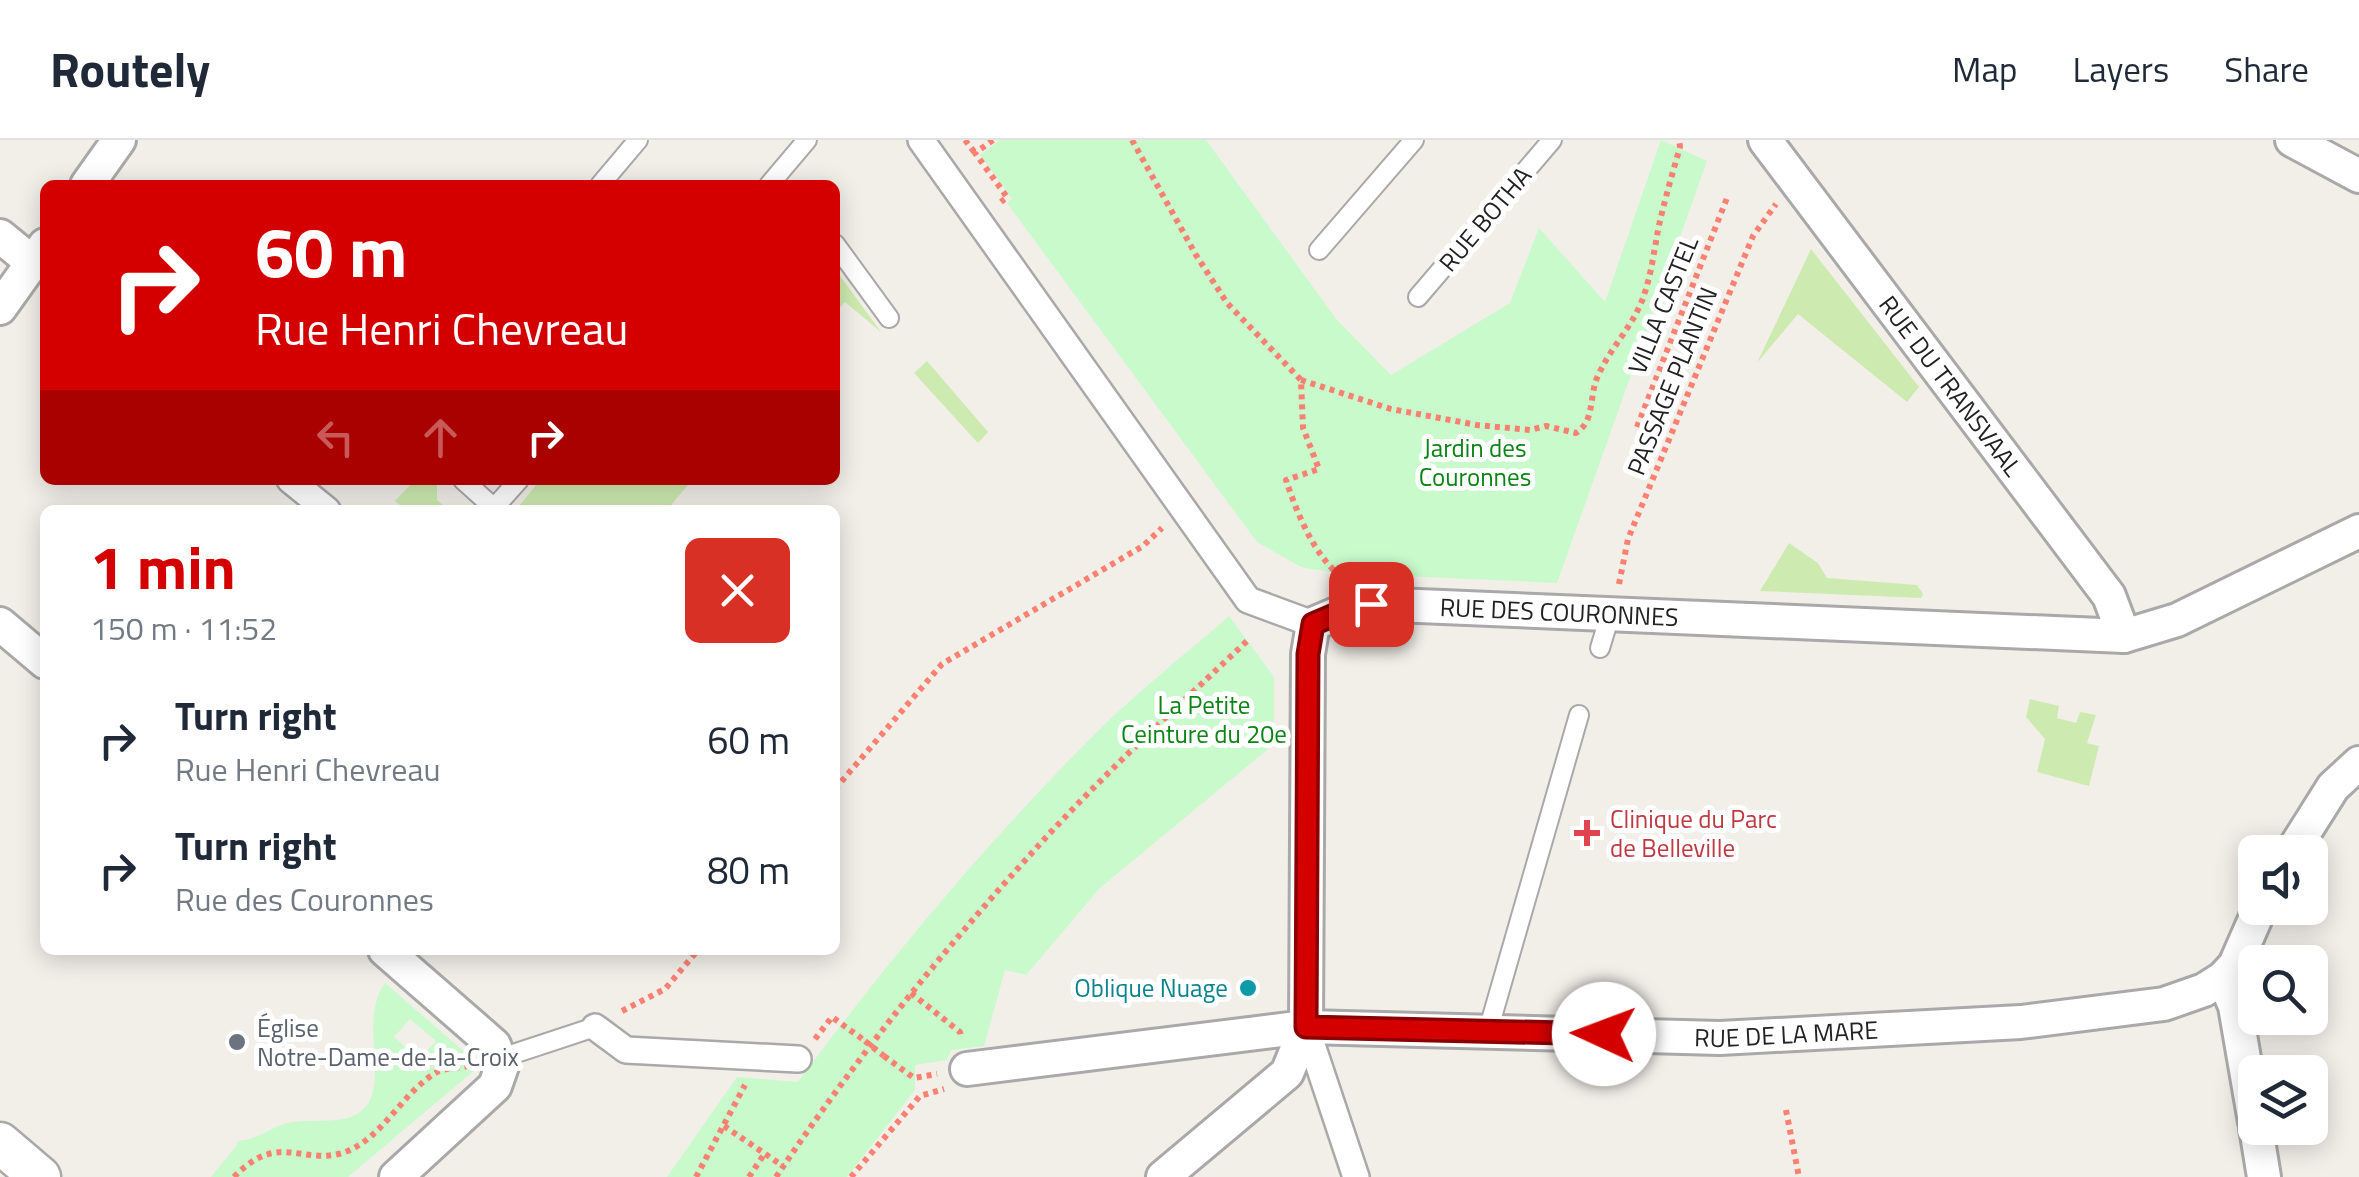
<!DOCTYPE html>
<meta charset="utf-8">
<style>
:root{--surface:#fff;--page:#f6f6f7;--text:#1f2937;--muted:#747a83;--line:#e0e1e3;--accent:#d40000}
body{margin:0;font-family:"Titillium Web",sans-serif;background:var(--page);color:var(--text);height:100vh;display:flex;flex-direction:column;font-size:38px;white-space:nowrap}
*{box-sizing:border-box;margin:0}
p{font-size:32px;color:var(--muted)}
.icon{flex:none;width:55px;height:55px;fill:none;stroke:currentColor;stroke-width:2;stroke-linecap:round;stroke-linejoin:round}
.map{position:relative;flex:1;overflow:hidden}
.side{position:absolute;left:40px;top:365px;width:800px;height:450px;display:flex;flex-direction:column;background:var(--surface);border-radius:15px;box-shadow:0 5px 25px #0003}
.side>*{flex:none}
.top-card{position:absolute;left:40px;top:40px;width:800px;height:305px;border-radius:15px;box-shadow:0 5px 25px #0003;background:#d40000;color:#fff;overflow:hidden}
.controls{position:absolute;left:2238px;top:695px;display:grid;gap:20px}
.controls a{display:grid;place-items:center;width:90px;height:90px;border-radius:15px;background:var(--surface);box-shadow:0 5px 25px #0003;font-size:50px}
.pin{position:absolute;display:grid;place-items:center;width:85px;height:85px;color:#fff;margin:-42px;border-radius:20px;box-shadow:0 5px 15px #0006}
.me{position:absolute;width:110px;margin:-55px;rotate:272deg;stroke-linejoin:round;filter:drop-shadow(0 0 8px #0008)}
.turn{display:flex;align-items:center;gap:35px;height:210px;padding:0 50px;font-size:45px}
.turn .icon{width:130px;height:130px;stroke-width:2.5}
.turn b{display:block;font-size:70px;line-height:85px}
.lanes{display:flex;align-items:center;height:95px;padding:0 50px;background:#0003;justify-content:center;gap:50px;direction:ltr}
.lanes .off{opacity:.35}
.round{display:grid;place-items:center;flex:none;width:105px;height:105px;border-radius:15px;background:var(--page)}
.overview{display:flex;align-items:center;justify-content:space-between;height:170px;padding:0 50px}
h1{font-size:60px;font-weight:700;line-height:75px;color:var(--accent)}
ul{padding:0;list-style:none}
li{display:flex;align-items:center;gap:30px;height:130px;padding:0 50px}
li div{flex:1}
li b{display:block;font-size:38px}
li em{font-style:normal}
header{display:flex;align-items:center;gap:60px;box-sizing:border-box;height:140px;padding:0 50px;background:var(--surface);border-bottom:2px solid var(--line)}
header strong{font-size:48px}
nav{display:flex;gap:55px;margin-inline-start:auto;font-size:35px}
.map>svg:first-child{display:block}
.grass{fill:#cdebb0}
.park{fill:#c8facc;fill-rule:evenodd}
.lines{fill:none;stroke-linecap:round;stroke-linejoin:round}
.service-casing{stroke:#a9a9a9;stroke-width:22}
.pedestrian-casing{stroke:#a9a9a9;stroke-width:30}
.minor-casing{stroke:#a9a9a9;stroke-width:38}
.tertiary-casing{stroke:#a9a9a9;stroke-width:45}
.path{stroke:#fa8072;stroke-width:6;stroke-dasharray:5 5;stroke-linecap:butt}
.service{stroke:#fff;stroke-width:18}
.pedestrian{stroke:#fff;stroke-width:25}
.minor{stroke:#fff;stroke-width:32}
.tertiary{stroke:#fff;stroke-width:40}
.path-bridge{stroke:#fa8072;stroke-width:6;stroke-dasharray:5 5;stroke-linecap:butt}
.route-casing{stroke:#8a0000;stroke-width:25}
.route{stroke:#d40000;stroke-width:18}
.health-dot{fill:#e0444e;stroke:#fff;stroke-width:4}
.culture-dot{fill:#0f9aa8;stroke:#fff;stroke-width:4}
.worship-dot{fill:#6b7280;stroke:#fff;stroke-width:4}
.labels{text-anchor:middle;stroke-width:10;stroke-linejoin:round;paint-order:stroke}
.street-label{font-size:25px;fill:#222;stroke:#fff}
.park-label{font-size:25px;fill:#0c8416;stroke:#fff}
.health-label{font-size:25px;fill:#be3a42;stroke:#fff;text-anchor:start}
.culture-label{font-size:25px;fill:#0d838f;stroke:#fff;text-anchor:end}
.worship-label{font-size:25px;fill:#5b616d;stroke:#fff;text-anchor:start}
</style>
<header>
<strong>Routely</strong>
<nav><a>Map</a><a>Layers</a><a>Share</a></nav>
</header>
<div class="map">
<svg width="2359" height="1037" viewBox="0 0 2359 1037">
<rect width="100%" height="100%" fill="#f2efe9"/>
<g class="grass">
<polygon points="1811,109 1919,247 1907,262 1798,174 1757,223"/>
<polygon points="835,129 881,192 845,162 835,173"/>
<polygon points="927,221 988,292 978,303 914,233"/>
<polygon points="432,340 437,346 437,360 449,370 406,370 395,361 414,341"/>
<polygon points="540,340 692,340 667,370 516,370"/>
<polygon points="1789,403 1818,423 1827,438 1917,445 1923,454 1921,458 1760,451"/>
<polygon points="2030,559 2059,566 2057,578 2076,583 2080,572 2096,575 2087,603 2099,606 2089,646 2037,632 2045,599 2026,577"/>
</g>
<g class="park">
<polygon points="1000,0 1206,0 1337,180 1391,235 1510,163 1539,88 1605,162 1661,0 1707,21 1557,443 1335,433 1301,427 1257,402 1007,63 1012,59 980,15"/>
<path d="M1229,476L1274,537V604L1100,748L1026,835L1005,830L984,906L951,910L947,920L915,925V950L847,1037H667L737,937L798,942C891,817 991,697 1102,587C1142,548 1187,513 1229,476Z"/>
<path d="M385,843L475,921L476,929L348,1037H211L237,1005V1001C258,1000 268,988 288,983C309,978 338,985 357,974C395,952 356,883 385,843ZM410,879L436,901L420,919L394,897Z"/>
</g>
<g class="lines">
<g class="service-casing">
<g id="service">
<polyline points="600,45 638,0"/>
<polyline points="769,45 807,0"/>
<polyline points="835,104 889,178"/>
<polyline points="1319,110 1414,0"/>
<polyline points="1418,157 1552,0"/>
<polyline points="463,340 494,368 519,340"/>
<polyline points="1600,508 1610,475"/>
<polyline points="1488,891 1579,575"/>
<polyline points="501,918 595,887"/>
</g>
</g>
<g class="pedestrian-casing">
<g id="pedestrian">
<polyline points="921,0 1248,460 1313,484"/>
<polyline points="290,340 327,370"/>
<polyline points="595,887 626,910 798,919"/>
<polyline points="1306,887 1356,1037"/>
</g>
</g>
<g class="minor-casing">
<g id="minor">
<path id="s1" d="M1765,0L2109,456L2124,496"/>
<polyline points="2292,0 2359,36"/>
<polyline points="87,45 119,0"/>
<polyline points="0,96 33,123"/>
<polyline points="0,168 45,105"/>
<polyline points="0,484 45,522"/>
<polyline points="2292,712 2333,647 2359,623"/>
<polyline points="385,810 494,905 502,926 495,946 396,1037"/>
<polyline points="2223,838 2235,866 2255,982"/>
<path id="s2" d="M967,929L1306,887L1720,898L2021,882L2164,864L2204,850L2223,838L2235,825L2260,768"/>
<polyline points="2256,988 2264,1037"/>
<path id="s3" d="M1163,1037L1287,933L1306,887L1308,514L1313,484L1353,467L1371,464L2124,496L2177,480L2359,391"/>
</g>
</g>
<g class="tertiary-casing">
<polyline id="tertiary" points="0,1003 40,1037"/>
</g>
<g class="path">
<polyline points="965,0 975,13"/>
<polyline points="993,0 975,13 1007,57 1001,62"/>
<path d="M1132,0L1196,115L1227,163L1301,240L1303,288L1319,329L1286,340C1297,373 1313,413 1340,436"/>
<path d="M1301,240L1391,269L1477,285L1530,290L1546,286L1576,293C1595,281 1589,257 1597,238C1609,209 1632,188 1643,158C1651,136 1654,112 1658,90C1664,62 1672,35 1680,7L1679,0"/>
<polyline points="1637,287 1727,58"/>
<polyline points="1619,444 1628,399 1753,96 1776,64"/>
<polyline points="835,649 942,524 1143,406 1162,388"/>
<polyline points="911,853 960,892 961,898"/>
<polyline points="622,871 665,849 698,810"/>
<polyline points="815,899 832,877 865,901"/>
<polyline points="884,916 914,938 937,934"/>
<polyline points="1786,970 1799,1037"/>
<polyline points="724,986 783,1026"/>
<path d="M234,1037C281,988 304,1030 350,1010C385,994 404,951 437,932C445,928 459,928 468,926"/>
<polyline points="696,1037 745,945"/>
<polyline points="749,1037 765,1013"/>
<path d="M776,1037C852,924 938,816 1030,715C1098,639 1173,571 1247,501"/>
<polyline points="851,1037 920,956 944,949"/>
</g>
<use href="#service" class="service"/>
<use href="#pedestrian" class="pedestrian"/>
<use href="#minor" class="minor"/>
<use href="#tertiary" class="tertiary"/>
<polyline class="path-bridge" points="865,901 884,916"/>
</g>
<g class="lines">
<g class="route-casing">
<polyline id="route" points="1371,464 1353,467 1313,484 1308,514 1306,887 1604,894"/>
</g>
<use href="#route" class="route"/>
</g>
<path class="health-dot" d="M1582 678h10v10h10v10h-10v10h-10v-10h-10v-10h10z"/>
<circle class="culture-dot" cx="1248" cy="848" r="10"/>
<circle class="worship-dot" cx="237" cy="902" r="10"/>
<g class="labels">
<g class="street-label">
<text transform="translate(1485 79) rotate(-50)" y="9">RUE BOTHA</text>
<text transform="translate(1663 165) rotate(-68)" y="9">VILLA CASTEL</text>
<text transform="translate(1672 241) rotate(-68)" y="9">PASSAGE PLANTIN</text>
<text dy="9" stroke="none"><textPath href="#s1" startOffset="308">RUE DU TRANSVAAL</textPath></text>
<text dy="9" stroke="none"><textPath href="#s3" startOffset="865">RUE DES COURONNES</textPath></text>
<text dy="9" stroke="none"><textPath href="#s2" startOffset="822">RUE DE LA MARE</textPath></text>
</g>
<g class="park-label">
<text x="1475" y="317">Jardin des<tspan x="1475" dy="29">Couronnes</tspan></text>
<text x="1204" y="574">La Petite<tspan x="1204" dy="29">Ceinture du 20e</tspan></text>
</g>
<g class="health-label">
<text x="1610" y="688">Clinique du Parc<tspan x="1610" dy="29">de Belleville</tspan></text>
</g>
<g class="culture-label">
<text x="1228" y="857">Oblique Nuage</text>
</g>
<g class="worship-label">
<text x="257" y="897">Église<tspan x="257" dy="29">Notre-Dame-de-la-Croix</tspan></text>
</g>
</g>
</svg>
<div class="controls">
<a><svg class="icon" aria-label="sound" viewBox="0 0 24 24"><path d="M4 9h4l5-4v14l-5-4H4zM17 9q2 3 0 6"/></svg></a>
<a><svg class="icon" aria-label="search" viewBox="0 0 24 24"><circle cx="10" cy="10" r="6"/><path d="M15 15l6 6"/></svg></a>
<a><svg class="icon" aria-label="layers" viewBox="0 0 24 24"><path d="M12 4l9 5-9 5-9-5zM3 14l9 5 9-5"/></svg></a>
</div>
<div class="pin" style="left:1371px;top:464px;background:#d93025"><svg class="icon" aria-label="arrive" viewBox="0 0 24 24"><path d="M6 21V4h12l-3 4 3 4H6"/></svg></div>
<svg class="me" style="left:1604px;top:894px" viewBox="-20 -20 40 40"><circle r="19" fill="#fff"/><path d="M0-13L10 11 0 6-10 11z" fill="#d40000"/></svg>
<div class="top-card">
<div class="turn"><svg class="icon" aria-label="right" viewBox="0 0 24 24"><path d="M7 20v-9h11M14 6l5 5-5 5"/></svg><div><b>60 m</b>Rue Henri Chevreau</div></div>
<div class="lanes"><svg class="icon off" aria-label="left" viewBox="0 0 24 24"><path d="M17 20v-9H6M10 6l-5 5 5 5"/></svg><svg class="icon off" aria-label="ahead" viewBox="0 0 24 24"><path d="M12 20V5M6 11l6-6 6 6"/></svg><svg class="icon" aria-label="right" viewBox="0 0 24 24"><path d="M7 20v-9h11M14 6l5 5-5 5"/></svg></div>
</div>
<section class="side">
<div class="overview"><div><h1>1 min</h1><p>150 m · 11:52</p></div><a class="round" style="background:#d93025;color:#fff"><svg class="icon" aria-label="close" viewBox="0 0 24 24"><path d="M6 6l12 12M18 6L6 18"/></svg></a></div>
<ul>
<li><svg class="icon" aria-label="right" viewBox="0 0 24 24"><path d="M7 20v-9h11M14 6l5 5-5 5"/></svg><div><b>Turn right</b><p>Rue Henri Chevreau</p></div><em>60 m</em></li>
<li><svg class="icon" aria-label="right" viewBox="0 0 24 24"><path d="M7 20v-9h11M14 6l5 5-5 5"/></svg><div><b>Turn right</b><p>Rue des Couronnes</p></div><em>80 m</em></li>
</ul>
</section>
</div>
